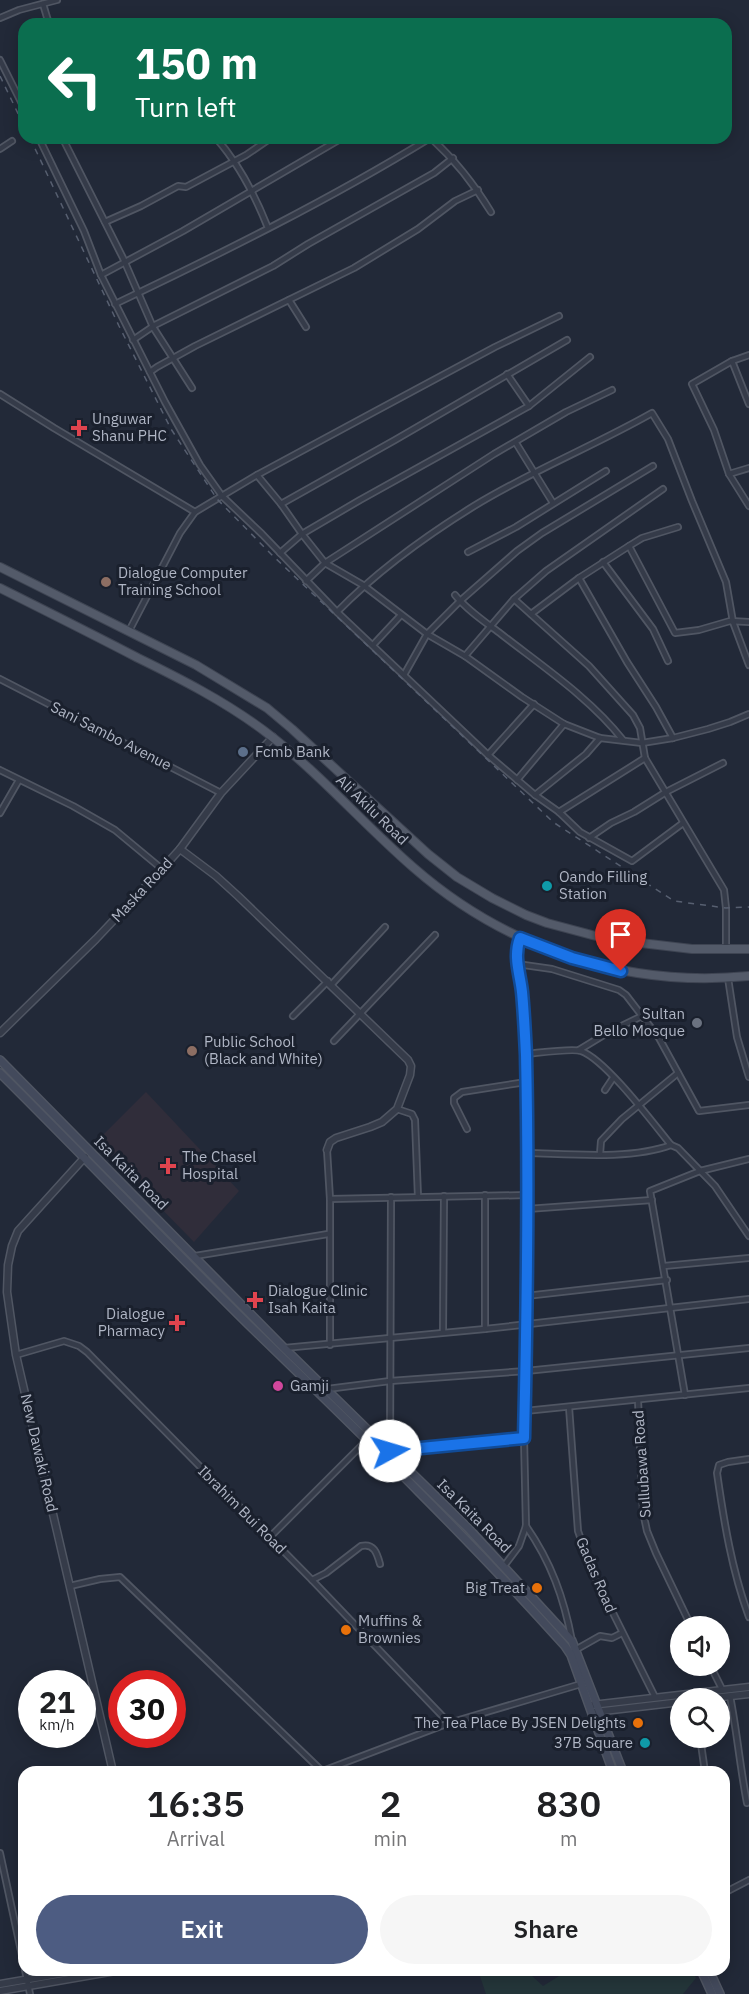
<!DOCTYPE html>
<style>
:root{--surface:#fff;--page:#f6f6f6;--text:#202124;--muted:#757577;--accent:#4d5c82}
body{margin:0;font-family:"IBM Plex Sans",sans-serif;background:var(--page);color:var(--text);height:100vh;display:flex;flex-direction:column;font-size:22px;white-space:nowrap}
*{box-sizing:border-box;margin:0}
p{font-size:20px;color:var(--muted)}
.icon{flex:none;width:33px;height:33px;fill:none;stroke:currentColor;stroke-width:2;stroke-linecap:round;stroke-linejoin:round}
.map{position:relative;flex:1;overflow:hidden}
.details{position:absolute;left:18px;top:1766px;width:712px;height:210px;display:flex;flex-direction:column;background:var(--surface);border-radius:18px;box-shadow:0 3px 15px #0003}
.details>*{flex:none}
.guide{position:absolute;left:18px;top:18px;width:714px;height:126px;border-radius:18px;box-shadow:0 3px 15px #0003;background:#0b6e4f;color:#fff;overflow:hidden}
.tools{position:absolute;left:670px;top:1616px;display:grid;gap:12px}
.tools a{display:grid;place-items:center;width:60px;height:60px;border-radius:50%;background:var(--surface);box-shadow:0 3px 15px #0003;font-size:30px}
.speed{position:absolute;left:18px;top:1670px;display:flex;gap:12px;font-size:30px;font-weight:700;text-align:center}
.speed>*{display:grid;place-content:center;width:78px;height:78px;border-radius:50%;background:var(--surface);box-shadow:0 3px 15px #0003;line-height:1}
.speed small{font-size:15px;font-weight:400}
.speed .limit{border:9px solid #d22;background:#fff;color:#111}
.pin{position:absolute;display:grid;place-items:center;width:51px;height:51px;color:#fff;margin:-62px -26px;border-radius:50% 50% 50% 0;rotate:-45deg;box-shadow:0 0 6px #0007}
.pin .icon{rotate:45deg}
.me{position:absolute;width:66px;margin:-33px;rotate:84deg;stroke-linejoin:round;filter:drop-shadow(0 0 4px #0008)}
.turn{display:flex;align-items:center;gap:21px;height:126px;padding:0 18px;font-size:27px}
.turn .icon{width:78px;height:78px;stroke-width:2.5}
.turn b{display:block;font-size:42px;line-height:51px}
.eta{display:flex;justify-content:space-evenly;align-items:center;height:102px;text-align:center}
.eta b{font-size:36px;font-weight:600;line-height:42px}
.action{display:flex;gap:12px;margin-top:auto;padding:12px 18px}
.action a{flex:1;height:69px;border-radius:36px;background:var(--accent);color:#fff;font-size:24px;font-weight:600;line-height:69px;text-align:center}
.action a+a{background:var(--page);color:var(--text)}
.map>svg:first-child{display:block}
.medical{fill:#302d3a}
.green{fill:#24363a}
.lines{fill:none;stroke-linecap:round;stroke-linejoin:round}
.minor-casing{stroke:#505663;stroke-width:8}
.tertiary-casing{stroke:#505663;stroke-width:9}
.secondary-casing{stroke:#505663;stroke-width:10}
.primary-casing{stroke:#3e4452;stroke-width:10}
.minor{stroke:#353b49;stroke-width:4.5}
.tertiary{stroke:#353b49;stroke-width:6}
.secondary{stroke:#434a5c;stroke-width:7}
.primary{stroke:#535a69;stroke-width:8}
.rail{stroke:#575f70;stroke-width:1.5;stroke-dasharray:6 6;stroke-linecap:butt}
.route-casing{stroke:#114b97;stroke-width:15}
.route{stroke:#1a73e8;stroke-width:10}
.health-dot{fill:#e0444e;stroke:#1a202d;stroke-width:2}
.education-dot{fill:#8d6e63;stroke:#1a202d;stroke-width:2}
.service-dot{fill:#5c6f8a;stroke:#1a202d;stroke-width:2}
.culture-dot{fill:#0f9aa8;stroke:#1a202d;stroke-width:2}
.worship-dot{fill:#6b7280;stroke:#1a202d;stroke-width:2}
.hotel-dot{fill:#d1479c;stroke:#1a202d;stroke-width:2}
.food-dot{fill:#e8710a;stroke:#1a202d;stroke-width:2}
.labels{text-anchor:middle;stroke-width:6;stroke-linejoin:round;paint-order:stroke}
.poi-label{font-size:15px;fill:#b0b6c5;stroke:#1a202d;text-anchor:start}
.street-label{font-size:15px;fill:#b0b6c5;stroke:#1a202d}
</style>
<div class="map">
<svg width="749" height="1994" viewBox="0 0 749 1994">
<rect width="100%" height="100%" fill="#222938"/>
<polygon class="medical" points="146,1092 239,1191 194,1242 96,1142"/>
<polygon class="green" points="478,1970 528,1970 531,1975 543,1986 569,1970 692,1970 696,1978 683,1994 486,1994"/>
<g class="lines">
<g class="minor-casing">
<g id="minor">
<polyline points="43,4 49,24"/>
<polyline points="0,18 19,10 57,0"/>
<polyline points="0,60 24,108"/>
<polyline points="39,138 84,231 101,275 165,402 200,465 222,496 262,534 337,612 488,755 535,795 559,812 580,832 632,861 683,823"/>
<path d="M216,138C239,164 255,195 268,228"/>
<path d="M431,138C455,160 474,184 491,212"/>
<polyline points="63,139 123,258 153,327 192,388"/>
<polyline points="0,149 12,141"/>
<polyline points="105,222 141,206 178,186 186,187 246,155 271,138"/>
<polyline points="101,275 183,231 342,138"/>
<polyline points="289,300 306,327"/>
<path d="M115,304C222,253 329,200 430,138"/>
<polyline points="133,340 155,325 273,266 308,244 434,173 453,158"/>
<polyline points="749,355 732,361 692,384 714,430 729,474 749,506"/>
<polyline points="732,361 749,404"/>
<polyline points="150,372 157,367 195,346 354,268 418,229 455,201 478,190"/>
<polyline points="507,374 529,406"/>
<polyline points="0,394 54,428 195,512"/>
<polyline points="516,443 553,503"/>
<polyline points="729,474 749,468"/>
<polyline points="257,475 281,504 302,534 325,563 363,585 427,634 465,656 522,697 564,724 600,738 642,743 673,738 708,729 730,722 749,714"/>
<polyline points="281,504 395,440 567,340"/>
<polyline points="629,546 675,633 699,630 730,621 749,622"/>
<polyline points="468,552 516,527 606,471"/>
<polyline points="280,553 302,534 360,500 529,406 590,357"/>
<polyline points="603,562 653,629 668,661"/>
<polyline points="579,578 627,662 656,707 673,738"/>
<polyline points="306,581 325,563 494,454 566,412 612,390"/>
<path d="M455,595C467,610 485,622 501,634C542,666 590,698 623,740"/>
<polyline points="514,599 589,666 633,715 640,728 645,758 724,890 726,908 726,950"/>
<path d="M337,612C378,570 424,537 474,506C531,471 594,446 652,413L668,439L692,501L726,582L733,622L749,665"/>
<polyline points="531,614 579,578 629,546 642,538 678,527"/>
<polyline points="129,631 180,533 195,512 257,475 372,413 495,347 559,316"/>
<polyline points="373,645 401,615"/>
<polyline points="465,656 514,599 546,571 663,489"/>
<polyline points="404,675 427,634 460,601 517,551 542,533 653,466"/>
<polyline points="0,679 221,793"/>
<polyline points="488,755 534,704"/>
<polyline points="0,770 73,806 115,830 162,869"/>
<polyline points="517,780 564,724"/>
<polyline points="535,795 586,754 600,738"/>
<polyline points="559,812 645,758"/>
<polyline points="0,813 19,780"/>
<polyline points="589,838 611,823 634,812 666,792 723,763"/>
<polyline points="517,964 552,969 619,990 626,995 659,1038 699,1111 749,1105"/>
<polyline points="728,978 737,1037 749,1077"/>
<polyline points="332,984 385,927"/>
<polyline points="293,1016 328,981"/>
<polyline points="334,1041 435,935"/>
<polyline points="579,1050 607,1033 642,1016"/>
<path d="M526,1054C538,1053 572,1048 581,1051C606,1060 653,1123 671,1145L678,1148L715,1186L749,1236"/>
<polyline points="605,1090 613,1078"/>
<polyline points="397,1109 412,1114 415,1120 418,1197"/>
<polyline points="467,1129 454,1103 454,1098 462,1092 526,1082"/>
<polyline points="327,1150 330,1199 330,1345"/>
<path d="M527,1153C570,1154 631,1160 671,1145"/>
<polyline points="600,1154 601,1141 622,1119 678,1073"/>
<polyline points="330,1199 527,1195"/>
<polyline points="527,1209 652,1200"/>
<polyline points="195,1256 328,1234"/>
<polyline points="664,1266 749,1258"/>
<polyline points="526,1296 667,1280"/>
<polyline points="485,1329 485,1195"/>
<polyline points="443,1332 444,1196"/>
<polyline points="284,1348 485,1329 749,1299"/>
<polyline points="16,1355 64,1341 79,1346 87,1352 312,1580 449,1723"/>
<polyline points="327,1389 390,1381 526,1371 749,1348"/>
<polyline points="685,1395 650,1191 700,1171 749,1159"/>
<polyline points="638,1400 643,1512 647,1531 656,1553 691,1626"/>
<polyline points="569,1407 578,1531 592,1571 655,1697"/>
<polyline points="525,1411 749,1388"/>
<polyline points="389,1451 524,1438"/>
<polyline points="390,1451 391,1197"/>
<path d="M749,1459L728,1462L719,1465L717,1473C724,1522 732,1571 749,1617"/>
<path d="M526,1526C551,1562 564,1598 572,1641"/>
<polyline points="269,1538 367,1440"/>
<polyline points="504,1566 519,1546 526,1526 524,1438 527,1324 526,1054 522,990 516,956 521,938"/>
<path d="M312,1580L326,1573L361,1546C374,1543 377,1553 380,1564"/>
<polyline points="70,1586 100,1579 120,1577 322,1771"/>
<polyline points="577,1649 600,1636 612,1638 622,1633"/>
<polyline points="710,1665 722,1689"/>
<path d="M730,1696C737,1732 740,1767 747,1803"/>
<polyline points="700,1737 705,1772"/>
<polyline points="320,1772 449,1723 581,1684"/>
<polyline points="0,1853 24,1965"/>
<polyline points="724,1893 749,1880"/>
<polyline points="25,1970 30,1994"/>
</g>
</g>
<g class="tertiary-casing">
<g id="tertiary">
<polyline points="180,849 216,876 238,896 408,1060 411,1066 410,1075 397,1109 382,1122 370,1127 336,1138 330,1142 327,1150"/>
<polyline points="0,1033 96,939 162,869 180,849 221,793 273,737"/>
<polyline points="85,1157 18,1231 12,1246 8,1265 7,1292 16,1355 113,1772"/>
<polyline points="713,1698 749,1694"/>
<polyline points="592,1705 749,1687"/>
<polyline points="595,1712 681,1702"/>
<polyline points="0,1984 82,1970"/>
<polyline points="0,1991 121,1970"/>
</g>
</g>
<g class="secondary-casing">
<g id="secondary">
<polyline points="0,1060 284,1348 468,1528 572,1641 623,1772"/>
<path d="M0,1073C84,1156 165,1242 249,1325C357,1430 465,1534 565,1646L571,1655L613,1772"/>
<polyline points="701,1970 712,1994"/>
<polyline points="709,1970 720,1994"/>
</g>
</g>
<g class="primary-casing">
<g id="primary">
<polyline points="0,567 196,665 267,708 292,729 428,854 457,877 492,898 526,915 547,923 607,939 692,949 749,949"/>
<path d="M0,588C46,611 92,634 138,658C181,679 224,701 263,730C318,771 362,823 414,868C507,949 626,988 749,976"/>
</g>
</g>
<use href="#minor" class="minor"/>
<use href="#tertiary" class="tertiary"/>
<use href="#secondary" class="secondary"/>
<use href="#primary" class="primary"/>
<g class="rail">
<polyline points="0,76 24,126"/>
<polyline points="30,138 119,326 171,429 217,499 271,554 553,822 674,901 726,908 749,907"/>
</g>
</g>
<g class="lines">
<g class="route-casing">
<path id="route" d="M390,1451L524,1438C527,1310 529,1183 526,1055C525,1034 524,1013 522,992C520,973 513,957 520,938L572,958L621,971"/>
</g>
<use href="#route" class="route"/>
</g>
<g class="health-dot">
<path d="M76 419h6v6h6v6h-6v6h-6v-6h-6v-6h6z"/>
<path d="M165 1157h6v6h6v6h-6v6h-6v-6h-6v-6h6z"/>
<path d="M252 1291h6v6h6v6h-6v6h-6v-6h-6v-6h6z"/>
<path d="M174 1314h6v6h6v6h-6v6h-6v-6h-6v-6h6z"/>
</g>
<g class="education-dot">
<circle cx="106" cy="582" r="6"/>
<circle cx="192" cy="1051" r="6"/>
</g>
<circle class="service-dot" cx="243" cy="752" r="6"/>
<g class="culture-dot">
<circle cx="547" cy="886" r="6"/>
<circle cx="645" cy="1743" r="6"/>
</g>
<circle class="worship-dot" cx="697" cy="1023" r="6"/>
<circle class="hotel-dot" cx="278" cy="1386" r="6"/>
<g class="food-dot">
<circle cx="537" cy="1588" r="6"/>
<circle cx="346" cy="1630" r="6"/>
<circle cx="638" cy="1723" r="6"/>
</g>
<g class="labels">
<g class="poi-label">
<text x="92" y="424">Unguwar<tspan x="92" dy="17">Shanu PHC</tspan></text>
<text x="118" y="578">Dialogue Computer<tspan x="118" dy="17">Training School</tspan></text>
<text x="255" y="757">Fcmb Bank</text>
<text x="559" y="882">Oando Filling<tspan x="559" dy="17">Station</tspan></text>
<text x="685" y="1019" text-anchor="end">Sultan<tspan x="685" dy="17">Bello Mosque</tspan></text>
<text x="204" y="1047">Public School<tspan x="204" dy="17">(Black and White)</tspan></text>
<text x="182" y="1162">The Chasel<tspan x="182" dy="17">Hospital</tspan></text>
<text x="268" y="1296">Dialogue Clinic<tspan x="268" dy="17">Isah Kaita</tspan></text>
<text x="165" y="1319" text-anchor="end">Dialogue<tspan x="165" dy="17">Pharmacy</tspan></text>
<text x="290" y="1391">Gamji</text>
<text x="525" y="1593" text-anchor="end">Big Treat</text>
<text x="358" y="1626">Muffins &amp;<tspan x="358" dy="17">Brownies</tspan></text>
<text x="626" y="1728" text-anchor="end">The Tea Place By JSEN Delights</text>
<text x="633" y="1748" text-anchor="end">37B Square</text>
</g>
<g class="street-label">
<text transform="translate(111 736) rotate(27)" y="5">Sani Sambo Avenue</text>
<text transform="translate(372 810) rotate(44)" y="5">Ali Akilu Road</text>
<text transform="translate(142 890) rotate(-47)" y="5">Maska Road</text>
<text transform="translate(131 1173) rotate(45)" y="5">Isa Kaita Road</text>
<text transform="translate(39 1453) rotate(77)" y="5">New Dawaki Road</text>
<text transform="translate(642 1464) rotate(-94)" y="5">Sullubawa Road</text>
<text transform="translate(242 1510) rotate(45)" y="5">Ibrahim Bui Road</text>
<text transform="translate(474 1516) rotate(45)" y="5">Isa Kaita Road</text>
<text transform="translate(596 1575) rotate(67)" y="5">Gadas Road</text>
</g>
</g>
</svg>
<div class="tools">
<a><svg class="icon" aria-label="sound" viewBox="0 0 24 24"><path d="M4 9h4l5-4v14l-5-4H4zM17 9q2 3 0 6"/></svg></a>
<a><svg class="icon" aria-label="search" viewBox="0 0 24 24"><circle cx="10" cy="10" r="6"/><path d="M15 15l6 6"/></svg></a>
</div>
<div class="speed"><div>21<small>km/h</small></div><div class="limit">30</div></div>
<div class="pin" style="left:621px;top:971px;background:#d93025"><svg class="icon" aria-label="arrive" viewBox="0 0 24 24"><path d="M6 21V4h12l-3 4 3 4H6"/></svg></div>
<svg class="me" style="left:390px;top:1451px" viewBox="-20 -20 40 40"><circle r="19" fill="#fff"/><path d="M0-13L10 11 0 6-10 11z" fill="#1a73e8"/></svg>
<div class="guide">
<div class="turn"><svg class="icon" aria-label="left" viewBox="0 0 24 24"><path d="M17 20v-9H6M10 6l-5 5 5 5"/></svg><div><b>150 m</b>Turn left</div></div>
</div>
<section class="details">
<div class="eta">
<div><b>16:35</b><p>Arrival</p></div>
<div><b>2</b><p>min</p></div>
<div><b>830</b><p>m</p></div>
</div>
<div class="action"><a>Exit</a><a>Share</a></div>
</section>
</div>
